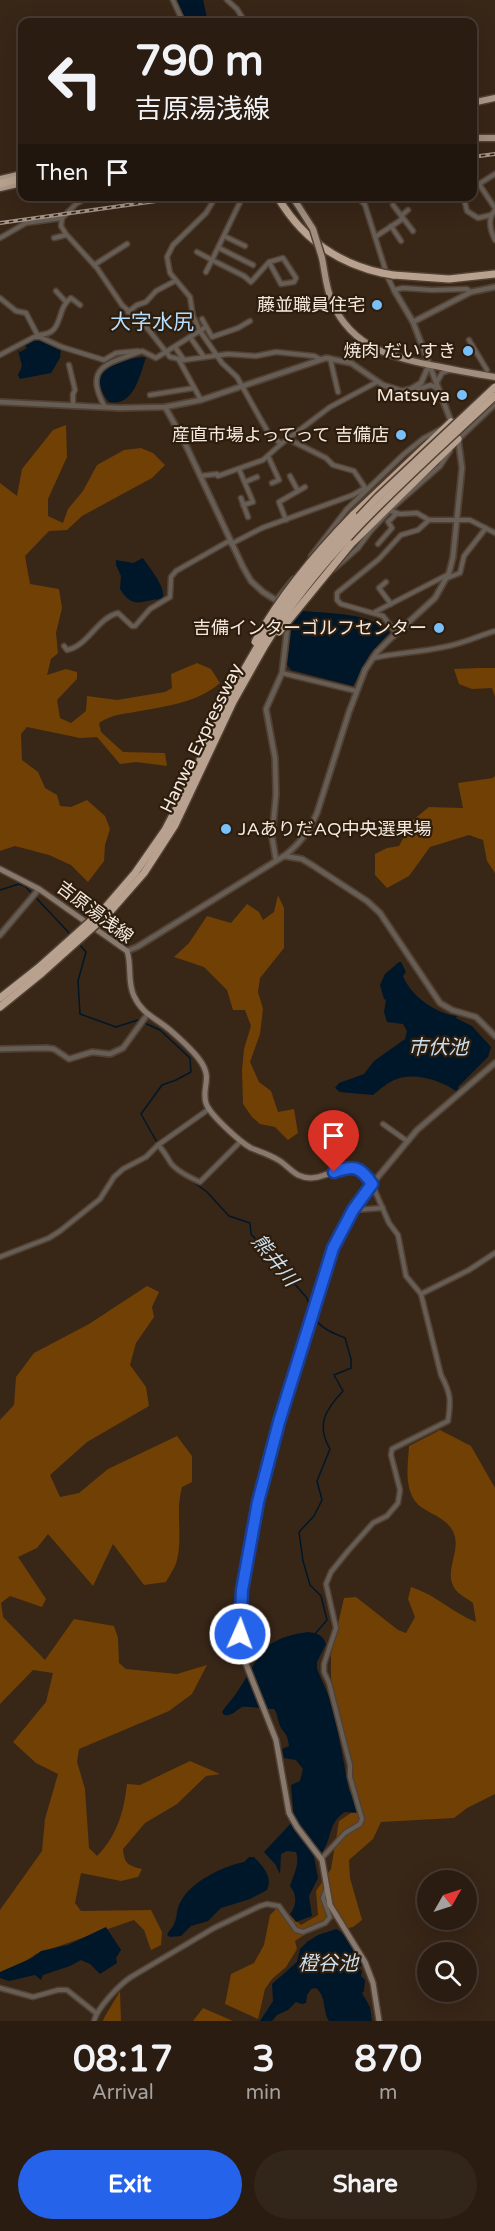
<!DOCTYPE html>
<meta charset="utf-8">
<style>
:root{--surface:#2a1c11;--page:#32251a;--text:#f1f3f6;--muted:#a5a19f;--line:#463a31;--accent:#2563eb}
body{margin:0;font-family:"Varela Round","Noto Sans JP",sans-serif;background:var(--page);color:var(--text);height:100vh;display:flex;flex-direction:column;font-size:22px;white-space:nowrap}
*{box-sizing:border-box;margin:0}
p{font-size:20px;color:var(--muted)}
.icon{flex:none;width:33px;height:33px;fill:none;stroke:currentColor;stroke-width:2;stroke-linecap:round;stroke-linejoin:round}
.map{position:relative;height:2021px;overflow:hidden}
.drawer{display:flex;flex-direction:column;background:var(--surface);flex:1}
.drawer>*{flex:none}
.guide{position:absolute;left:18px;top:18px;width:459px;height:183px;border-radius:12px;box-shadow:0 6px 24px #0002,0 0 0 2px var(--line);background:#2a1c11;color:var(--text);overflow:hidden}
.needle{width:39px;rotate:51deg}
.buttons{position:absolute;left:417px;top:1870px;display:grid;gap:12px}
.buttons a{display:grid;place-items:center;width:60px;height:60px;border-radius:50%;background:var(--surface);box-shadow:0 6px 24px #0002,0 0 0 2px var(--line);font-size:30px}
.pin{position:absolute;display:grid;place-items:center;width:51px;height:51px;color:#fff;margin:-62px -26px;border-radius:50% 50% 50% 0;rotate:-45deg;box-shadow:0 0 6px #0007}
.pin .icon{rotate:45deg}
.me{position:absolute;width:66px;margin:-33px;rotate:2deg;stroke-linejoin:round;filter:drop-shadow(0 0 4px #0008)}
.turn{display:flex;align-items:center;gap:21px;height:126px;padding:0 18px;font-size:27px}
.turn .icon{width:78px;height:78px;stroke-width:2.5}
.turn b{display:block;font-size:42px;line-height:51px}
.then{display:flex;align-items:center;height:57px;padding:0 18px;background:#0003;gap:12px;font-size:22px}
.eta{display:flex;justify-content:space-evenly;align-items:center;height:102px;text-align:center}
.eta b{font-size:36px;font-weight:700;line-height:42px}
.action{display:flex;gap:12px;margin-top:auto;padding:12px 18px}
.action a{flex:1;height:69px;border-radius:36px;background:var(--accent);color:#fff;font-size:24px;font-weight:700;line-height:69px;text-align:center}
.action a+a{background:var(--page);color:var(--text)}
.map>svg:first-child{display:block}
.green{fill:#714005}
.water{fill:#001729}
.lines{fill:none;stroke-linecap:round;stroke-linejoin:round}
.stream{stroke:#001729;stroke-width:1.5}
.minor-casing{stroke:#524133;stroke-width:7}
.tertiary-casing{stroke:#524133;stroke-width:8}
.secondary-casing{stroke:#524133;stroke-width:8}
.primary-casing{stroke:#524133;stroke-width:9}
.trunk-casing{stroke:#524133;stroke-width:9}
.motorway-casing{stroke:#524133;stroke-width:10}
.minor{stroke:#665d55;stroke-width:4}
.tertiary{stroke:#665d55;stroke-width:4.5}
.secondary{stroke:#87796d;stroke-width:5}
.primary{stroke:#a18e7f;stroke-width:6}
.trunk{stroke:#ac9887;stroke-width:6}
.motorway{stroke:#b8a28f;stroke-width:7}
.rail-casing{stroke:#a49589;stroke-width:4}
.rail{stroke:#2d1d0d;stroke-width:1.5;stroke-dasharray:4.5;stroke-linecap:butt}
.primary-bridge-casing{stroke:#524133;stroke-width:9;stroke-linecap:butt}
.motorway-bridge-casing{stroke:#524133;stroke-width:10;stroke-linecap:butt}
.primary-bridge{stroke:#a18e7f;stroke-width:6}
.motorway-bridge{stroke:#b8a28f;stroke-width:7}
.route-casing{stroke:#184099;stroke-width:15}
.route{stroke:#2563eb;stroke-width:10}
.poi-dot{fill:#79bff8;stroke:#2d1d0d;stroke-width:2}
.labels{text-anchor:middle;stroke-width:4.5;stroke-linejoin:round;paint-order:stroke}
.poi-label{font-size:18px;fill:#f5e9df;stroke:#2d1d0d;text-anchor:end}
.street-label{font-size:18px;fill:#f5e9df;stroke:#2d1d0d}
.water-label{font-size:20px;font-style:italic;fill:#cbdeee;stroke:#2d1d0d}
.quarter-label{font-size:21px;fill:#b7ddfd;stroke:#2d1d0d}
</style>
<div class="map">
<svg width="495" height="2021" viewBox="0 0 495 2021">
<rect width="100%" height="100%" fill="#382617"/>
<g class="green">
<path d="M66,425L67,457L48,499V516L63,523L68,509L83,491L97,465L124,450L141,448L153,453L165,465L152,478L82,516L67,530L49,531L25,556L30,584L59,589L62,608L56,633L58,653L51,659L47,675L66,669L77,672V679L57,700L60,718L71,723L86,711L87,696L117,700L165,692L172,688L171,674L197,663L211,669L220,683C198,702 168,706 140,711C125,714 112,714 99,723L101,732L123,752L165,753L167,766L136,762L120,764L97,737L80,738L27,727L21,734L22,760L38,772L45,788L57,795L60,806L71,807L87,800L105,816L110,829L105,845L104,861L88,882L71,865L49,855L15,846L0,851V483L17,496L22,469L53,430Z"/>
<polygon points="479,668 495,668 495,697 492,688 472,689 459,684 454,669"/>
<polygon points="495,776 495,873 487,861 483,840 469,835 430,847 409,876 387,888 375,875 375,854 387,848 399,846 413,820 429,807 463,808 458,783 493,778"/>
<polygon points="278,895 284,908 284,948 260,978 258,992 263,1009 260,1034 250,1062 259,1082 271,1091 278,1112 294,1109 298,1133 288,1140 275,1127 260,1124 252,1117 243,1104 242,1070 244,1049 251,1026 245,1010 233,1010 227,990 204,967 174,957 189,943 207,916 231,923 247,904 259,912 263,920 274,912"/>
<path d="M147,1286L159,1292L152,1307L154,1317L136,1343L130,1365L146,1387L149,1406L87,1442L50,1475L60,1497L79,1493L108,1469L177,1436L192,1456V1482L182,1487C175,1512 183,1536 177,1560C175,1568 169,1576 166,1582L144,1585L113,1544L93,1586L48,1534L37,1548L18,1557L46,1599L42,1607L10,1596L1,1603L3,1617L45,1660L74,1619L114,1626L118,1638L119,1663L126,1669L177,1674L207,1665L192,1694L169,1711L79,1749L77,1762L85,1789L89,1848L97,1856C117,1836 124,1811 127,1784L140,1785L190,1761L220,1774L206,1776L177,1804L145,1823L123,1849C124,1863 128,1866 142,1869L138,1877L121,1881L81,1873L75,1903L81,1911L151,1910L162,1932L161,1945L151,1950L144,1930L134,1920L36,1954L0,1978V1910L42,1851L45,1819L58,1774L36,1763L13,1742L46,1702L53,1673L33,1670L0,1704V1420L14,1405L16,1377L34,1353L89,1324Z"/>
<path d="M440,1430L471,1446L495,1488V1794L467,1808L454,1818L381,1822L373,1839L349,1860L350,1878L362,1920L353,1927L344,1929L339,1916L316,1927L295,1941L297,1949L286,1967L272,1979L265,1989L258,2019L225,2004L231,1974L254,1963L264,1945L270,1915L279,1906L301,1925L318,1915L316,1891L331,1869L339,1821L351,1813L363,1810L354,1791L331,1677V1655L344,1598L356,1597L398,1630L406,1633L415,1617L408,1599L411,1587C438,1596 451,1612 476,1622L473,1603C468,1599 458,1594 455,1589C443,1572 461,1552 454,1534C447,1515 424,1514 415,1501C404,1485 408,1464 409,1446Z"/>
<polygon points="120,1991 121,2021 103,2021 104,2018"/>
<polygon points="203,2008 233,2021 193,2021"/>
</g>
<g class="water">
<polygon points="176,0 203,0 208,22 185,22"/>
<polygon points="36,339 53,343 61,349 60,358 51,373 20,379 18,375 22,366 18,350 20,352 27,348 24,344"/>
<path d="M146,357C140,375 134,407 109,402C83,370 119,358 146,357Z"/>
<path d="M143,558C150,569 166,586 163,600C144,597 135,613 120,589L121,576L116,565V560L133,563Z"/>
<path d="M304,611C332,614 368,612 390,632L370,654L353,686L291,670L285,662L292,612Z"/>
<path d="M399,962H401L406,972L403,976C411,996 436,1014 457,1016L456,1018L472,1026L491,1047L488,1057L458,1087L459,1090L457,1092C443,1081 415,1072 397,1079C388,1082 380,1089 373,1095L340,1092L335,1088L339,1083L364,1074L374,1061L405,1039L407,1031L403,1024L387,1022L384,1012L386,1000L384,999L380,985L385,974Z"/>
<path d="M308,1632C317,1633 323,1635 326,1644L317,1662V1669L333,1706L349,1790L358,1806L359,1813L345,1812C328,1823 333,1835 323,1851L324,1855L314,1857L318,1878L309,1896L312,1916L296,1922L290,1914C297,1905 297,1894 290,1886C294,1874 300,1864 296,1852L287,1851L281,1854L280,1874L275,1864L264,1852L294,1820L291,1785L300,1781L303,1769L296,1760L284,1758L282,1749L289,1746C288,1732 282,1733 279,1723C277,1717 278,1715 274,1709C269,1709 244,1706 242,1707C234,1711 234,1716 224,1715L222,1712C227,1704 234,1698 239,1689C262,1654 260,1639 308,1632Z"/>
<path d="M249,1857H254C263,1867 273,1876 267,1890L250,1899L221,1908L208,1921L191,1926L181,1936L170,1937L167,1935C169,1930 172,1929 174,1924C178,1916 176,1908 181,1901C191,1882 223,1866 244,1862Z"/>
<polygon points="106,1927 121,1950 116,1958 117,1963 100,1974 90,1964 81,1960 70,1966 43,1975 41,1980 35,1975 9,1981 0,1978 0,1972 32,1958 41,1951 68,1945"/>
<path d="M336,1929C348,1934 356,1953 362,1965L359,1968L362,1971L361,1976L365,1980L364,1991L362,1993L370,2007L372,2021H329C322,2010 327,1997 316,1988L311,1989L307,1995L306,2003L302,2004L296,2002L288,2010L277,2015L272,2021H260L273,2001L272,1984L297,1962L300,1949L307,1942L318,1935Z"/>
</g>
<g class="lines">
<g class="stream">
<polyline points="0,890 19,884 25,886 70,934"/>
<polyline points="79,944 86,952 78,981 80,1014 116,1027 138,1020 160,1030 190,1058 191,1072 176,1080 162,1085 141,1114 158,1144"/>
<polyline points="163,1154 170,1166 174,1169"/>
<polyline points="188,1178 207,1192 229,1216 250,1223 251,1234 307,1298 311,1310"/>
<path d="M314,1317C321,1329 333,1333 345,1338L351,1359V1368L334,1375L343,1391C325,1410 316,1425 330,1449L317,1481L322,1500L314,1516L299,1532L303,1561L310,1585L321,1596L327,1620L315,1634"/>
</g>
<g class="minor-casing">
<g id="minor">
<polyline points="173,0 183,22"/>
<polyline points="227,0 237,9 245,22"/>
<polyline points="495,174 479,184 495,208"/>
<polyline points="224,196 215,198 206,213 173,245 167,257 170,273 190,297 193,316 200,331 222,363 237,377 261,420 268,432 281,444"/>
<polyline points="243,196 212,260 244,276 251,282 269,262 283,258 296,278 294,282 281,284 269,262"/>
<polyline points="357,196 365,205 388,278 394,290 403,288 432,290 467,289 471,292"/>
<polyline points="465,203 467,211 478,218 491,215"/>
<polyline points="393,205 413,231"/>
<path d="M495,210C487,219 490,230 495,240"/>
<polyline points="62,218 61,226 66,234 97,268 122,305 148,329 170,357 184,360 228,354 256,356 276,352 314,356 320,359"/>
<polyline points="391,226 401,241"/>
<polyline points="224,236 245,246"/>
<polyline points="375,237 401,220 402,215 408,210"/>
<polyline points="0,238 26,223 62,218 76,204 90,196"/>
<polyline points="54,238 66,235"/>
<polyline points="219,248 253,265"/>
<polyline points="197,252 212,260 206,272"/>
<polyline points="94,265 127,244"/>
<polyline points="56,291 66,302"/>
<polyline points="0,298 16,311 26,313 38,336"/>
<polyline points="128,312 137,305 146,302 156,291 175,281"/>
<polyline points="202,319 212,337 238,328 250,321"/>
<path d="M38,335C65,335 55,309 71,298L80,305"/>
<polyline points="190,337 204,357"/>
<polyline points="469,340 487,370"/>
<polyline points="175,347 184,360"/>
<polyline points="0,355 34,337 40,337 62,347 104,360 116,353 138,351"/>
<polyline points="330,358 338,392"/>
<polyline points="179,360 201,400"/>
<polyline points="69,365 75,390 73,394 73,406"/>
<polyline points="437,382 442,373 450,370"/>
<polyline points="411,389 416,390 431,385 438,389"/>
<polyline points="150,395 194,388"/>
<path d="M105,407C81,365 111,363 142,351L156,358L206,327"/>
<polyline points="288,439 326,458 333,465 354,471 366,489"/>
<polyline points="268,456 279,480 272,483"/>
<polyline points="239,469 253,502 243,505"/>
<polyline points="200,476 217,474 218,476 263,460 281,444 330,407 377,382"/>
<polyline points="290,476 298,491"/>
<polyline points="245,482 257,477"/>
<polyline points="241,498 248,517"/>
<polyline points="391,511 400,514 417,513 429,520 470,520 495,533"/>
<polyline points="286,520 279,502 305,487"/>
<polyline points="231,544 262,528 353,495 365,488"/>
<polyline points="378,544 392,528 388,522 397,513"/>
<polyline points="311,556 347,509 404,454 424,438 441,429"/>
<polyline points="334,569 358,548 370,532 390,510 440,466 450,451"/>
<polyline points="447,578 460,573 464,556 486,528"/>
<polyline points="386,582 379,588 391,604"/>
<polyline points="277,599 293,579"/>
<polyline points="375,612 449,574"/>
<polyline points="396,633 383,616 341,604 337,600 337,593 379,559 401,535 418,530 429,520"/>
<path d="M64,646L67,650C88,646 97,618 118,613L132,626H135L150,609L170,597L171,577L176,571L229,541"/>
<path d="M373,658C397,653 421,652 444,647C462,644 478,636 495,631"/>
<polyline points="282,673 356,691"/>
<polyline points="383,1124 407,1141"/>
<path d="M158,1145C164,1151 166,1155 170,1162C176,1171 191,1178 200,1182L241,1141"/>
<polyline points="354,1210 383,1208"/>
<polyline points="0,1257 49,1238 60,1231 100,1199 114,1177 123,1169 146,1157 158,1145 209,1109"/>
<polyline points="421,1294 469,1270 495,1253"/>
<path d="M321,1859L345,1833L360,1824L362,1819L350,1777V1765L329,1683L324,1672V1664L336,1628L326,1584L331,1572L348,1551L373,1523L387,1516L398,1503L400,1490L391,1455L392,1449L448,1421C451,1400 451,1394 441,1375L421,1294L406,1276L398,1235L389,1223L372,1184"/>
<polyline points="0,1988 33,1997 58,1990 67,1990 96,2013"/>
<path d="M94,2021C97,2008 119,1985 131,1977L214,1928L260,1906L267,1904L279,1906L296,1930L303,1932L325,1923L330,1917L323,1898L326,1890"/>
</g>
</g>
<g class="tertiary-casing">
<g id="tertiary">
<polyline points="394,290 413,322 452,424"/>
<polyline points="413,322 471,292 495,287"/>
<polyline points="0,402 120,408 165,407 201,400 326,358 351,363 383,385 402,391 411,389 421,383 429,365"/>
<polyline points="165,407 182,437 243,567 251,581 263,592 282,604"/>
<polyline points="458,439 495,404"/>
<polyline points="284,856 302,859 312,865 367,901 380,913 440,1003 452,1010 476,1017 495,1036"/>
<polyline points="276,860 272,837 276,794 275,758 266,709 282,673 288,622"/>
<polyline points="0,935 39,889"/>
<path d="M127,951L137,947L284,856C300,844 309,831 317,813L349,712L365,670L377,652L389,640L435,598L449,573L453,557L462,468L458,438"/>
<polyline points="0,1049 47,1048 54,1049 69,1059 92,1052 110,1054 123,1048 147,1015"/>
<polyline points="372,1184 417,1130 495,1063"/>
</g>
</g>
<g class="secondary-casing">
<path id="secondary" d="M0,869L39,889L127,951C132,965 127,982 134,996C142,1014 156,1018 170,1030C178,1037 193,1051 199,1059C214,1079 201,1086 206,1103C209,1114 240,1142 251,1148C261,1152 271,1155 280,1161C286,1165 292,1172 298,1175C327,1189 347,1146 372,1184L353,1210L333,1248L279,1422L258,1502L242,1590L240,1634L244,1659L276,1740L289,1813L297,1827L322,1860L330,1905L365,1962L373,1983L379,2021"/>
</g>
<g class="primary-casing">
<g id="primary">
<polyline points="472,138 495,138"/>
<path d="M322,258C325,273 326,288 332,302C352,349 396,359 441,367C459,371 477,374 495,377"/>
</g>
</g>
<g class="trunk-casing">
<g id="trunk">
<polyline points="472,103 495,98"/>
<polyline points="0,179 22,174"/>
<polyline points="0,188 22,183"/>
</g>
</g>
<g class="motorway-casing">
<g id="motorway">
<polyline points="0,184 22,178"/>
<path d="M277,196C301,237 336,263 382,273"/>
<polyline points="393,275 449,279 495,274"/>
<polyline points="353,515 451,422"/>
<polyline points="351,544 458,439"/>
<polyline points="104,909 135,873 165,830 191,780 229,696 259,644"/>
<polyline points="109,913 144,873 175,825 233,702 264,647"/>
<polyline points="0,998 38,968"/>
<polyline points="0,1007 42,973"/>
</g>
</g>
<use href="#minor" class="minor"/>
<use href="#tertiary" class="tertiary"/>
<use href="#secondary" class="secondary"/>
<use href="#primary" class="primary"/>
<use href="#trunk" class="trunk"/>
<use href="#motorway" class="motorway"/>
<g class="rail-casing">
<g id="rail">
<polyline points="472,157 495,154"/>
<polyline points="0,223 192,196"/>
</g>
</g>
<use href="#rail" class="rail"/>
<g class="primary-bridge-casing">
<polyline id="primary-bridge" points="292,196 313,229 322,258"/>
</g>
<g class="motorway-bridge-casing">
<g id="motorway-bridge">
<polyline points="382,273 393,275"/>
<polyline points="279,632 351,544"/>
<path d="M255,642C281,594 316,553 353,515"/>
<polyline points="259,644 299,585 337,540 378,497 495,387"/>
<path d="M264,647C323,549 412,474 495,396"/>
<polyline points="38,968 104,909"/>
<polyline points="42,973 109,913"/>
</g>
</g>
<use href="#primary-bridge" class="primary-bridge"/>
<use href="#motorway-bridge" class="motorway-bridge"/>
</g>
<g class="lines">
<g class="route-casing">
<path id="route" d="M240,1634L242,1590L258,1502L279,1422L333,1248L353,1210L372,1184C360,1166 354,1165 334,1172"/>
</g>
<use href="#route" class="route"/>
</g>
<g class="poi-dot">
<circle cx="377" cy="305" r="6"/>
<circle cx="468" cy="351" r="6"/>
<circle cx="462" cy="395" r="6"/>
<circle cx="401" cy="435" r="6"/>
<circle cx="439" cy="628" r="6"/>
<circle cx="226" cy="829" r="6"/>
</g>
<g class="labels">
<g class="poi-label">
<text x="365" y="311">藤並職員住宅</text>
<text x="456" y="357">焼肉 だいすき</text>
<text x="450" y="401">Matsuya</text>
<text x="389" y="441">産直市場よってって 吉備店</text>
<text x="427" y="634">吉備インターゴルフセンター</text>
<text x="238" y="835" text-anchor="start">JAありだAQ中央選果場</text>
</g>
<g class="street-label">
<text transform="translate(201 738) rotate(-64)" y="6">Hanwa Expressway</text>
<text transform="translate(95 912) rotate(37)" y="6">吉原湯浅線</text>
</g>
<g class="water-label">
<text x="438" y="1054">市伏池</text>
<text transform="translate(275 1260) rotate(51)" y="7">熊井川</text>
<text x="328" y="1970">橙谷池</text>
</g>
<g class="quarter-label">
<text x="152" y="329">大字水尻</text>
</g>
</g>
</svg>
<div class="buttons">
<a><svg class="needle" viewBox="-14 -14 28 28"><path d="M0-13l5 13h-10z" fill="#e53935"/><path d="M0 13l5-13h-10z" fill="#a5a19f"/></svg></a>
<a><svg class="icon" aria-label="search" viewBox="0 0 24 24"><circle cx="10" cy="10" r="6"/><path d="M15 15l6 6"/></svg></a>
</div>
<div class="pin" style="left:334px;top:1172px;background:#d93025"><svg class="icon" aria-label="arrive" viewBox="0 0 24 24"><path d="M6 21V4h12l-3 4 3 4H6"/></svg></div>
<svg class="me" style="left:240px;top:1634px" viewBox="-20 -20 40 40"><circle r="17" fill="#2563eb" stroke="#fff" stroke-width="3"/><path d="M0-11L8 9 0 5-8 9z" fill="#fff"/></svg>
<div class="guide">
<div class="turn"><svg class="icon" aria-label="left" viewBox="0 0 24 24"><path d="M17 20v-9H6M10 6l-5 5 5 5"/></svg><div><b>790 m</b>吉原湯浅線</div></div>
<div class="then">Then<svg class="icon" aria-label="arrive" viewBox="0 0 24 24"><path d="M6 21V4h12l-3 4 3 4H6"/></svg></div>
</div>
</div>
<section class="drawer">
<div class="eta">
<div><b>08:17</b><p>Arrival</p></div>
<div><b>3</b><p>min</p></div>
<div><b>870</b><p>m</p></div>
</div>
<div class="action"><a>Exit</a><a>Share</a></div>
</section>
